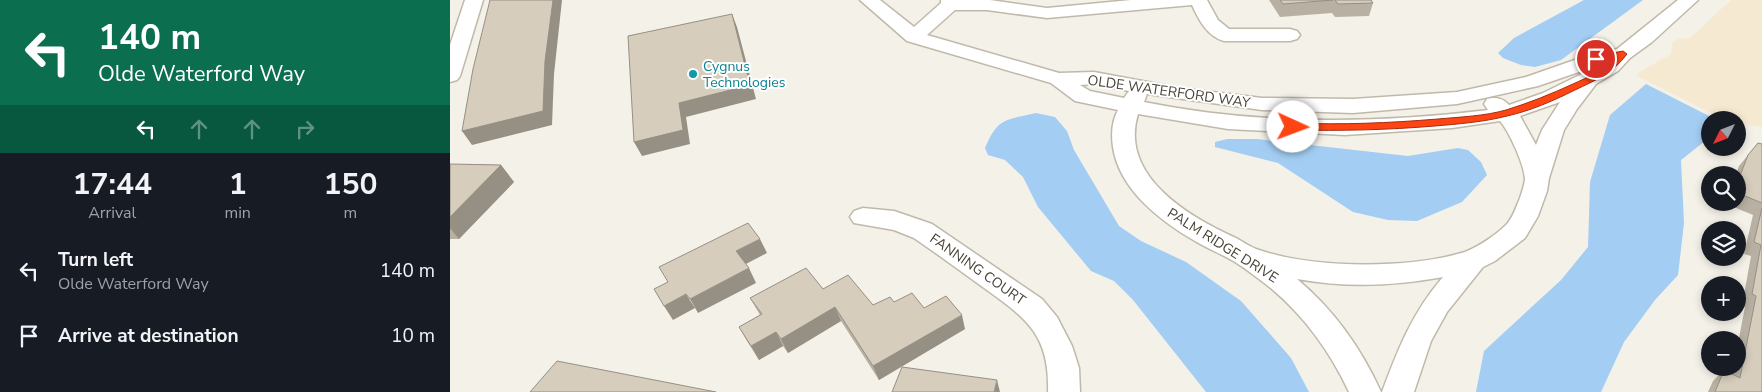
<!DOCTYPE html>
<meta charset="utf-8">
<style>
:root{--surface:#171b24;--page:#20242c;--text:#f1f3f6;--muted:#9ea1a6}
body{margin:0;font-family:"Nunito Sans",sans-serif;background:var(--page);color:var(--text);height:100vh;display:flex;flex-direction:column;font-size:19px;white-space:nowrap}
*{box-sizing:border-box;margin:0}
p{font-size:16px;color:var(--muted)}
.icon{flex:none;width:28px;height:28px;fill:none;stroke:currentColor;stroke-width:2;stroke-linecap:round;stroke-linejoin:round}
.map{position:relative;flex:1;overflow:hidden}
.details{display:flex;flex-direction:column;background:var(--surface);width:450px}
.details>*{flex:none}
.banner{background:#0b6e4f;color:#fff;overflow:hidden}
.needle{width:32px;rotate:228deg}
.controls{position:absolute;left:1251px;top:111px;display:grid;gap:10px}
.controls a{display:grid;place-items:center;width:45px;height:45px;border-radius:50%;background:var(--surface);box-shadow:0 2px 8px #0003;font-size:25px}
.pin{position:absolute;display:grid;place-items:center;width:42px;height:42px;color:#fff;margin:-21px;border:2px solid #fff;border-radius:50%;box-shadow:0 1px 5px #0007}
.me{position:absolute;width:55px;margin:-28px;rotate:92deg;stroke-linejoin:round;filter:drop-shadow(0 0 4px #0008)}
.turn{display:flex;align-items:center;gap:18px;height:105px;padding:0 15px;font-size:22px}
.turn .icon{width:65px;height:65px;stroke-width:2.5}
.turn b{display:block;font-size:35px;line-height:42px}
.lanes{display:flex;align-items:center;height:48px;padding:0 15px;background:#0003;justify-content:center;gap:25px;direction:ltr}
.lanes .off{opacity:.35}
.eta{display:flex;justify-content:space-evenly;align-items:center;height:85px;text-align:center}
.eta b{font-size:30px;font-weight:700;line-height:35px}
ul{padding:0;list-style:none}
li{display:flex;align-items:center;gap:15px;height:65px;padding:0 15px}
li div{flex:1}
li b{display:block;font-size:19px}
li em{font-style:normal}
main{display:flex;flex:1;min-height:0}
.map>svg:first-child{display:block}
.commercial{fill:#f6e9d2}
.water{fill:#a3cdf2}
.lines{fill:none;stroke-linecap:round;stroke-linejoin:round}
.minor-casing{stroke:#c0b9aa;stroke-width:3}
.minor{fill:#fff;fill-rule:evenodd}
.wall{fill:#b8b0a3}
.shaded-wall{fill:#969084}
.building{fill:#d6cdbd;stroke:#969084}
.route{fill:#ff4414;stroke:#a62c0d}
.culture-dot{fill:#0f9aa8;stroke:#fff;stroke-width:2}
.labels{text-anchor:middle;stroke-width:4;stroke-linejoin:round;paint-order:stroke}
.culture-label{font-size:14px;fill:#0d838f;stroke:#fff;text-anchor:start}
.street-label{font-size:14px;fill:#484236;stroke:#fff}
</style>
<main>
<section class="details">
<div class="banner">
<div class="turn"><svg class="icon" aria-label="left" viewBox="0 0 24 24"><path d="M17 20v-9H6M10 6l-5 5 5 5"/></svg><div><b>140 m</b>Olde Waterford Way</div></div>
<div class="lanes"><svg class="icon" aria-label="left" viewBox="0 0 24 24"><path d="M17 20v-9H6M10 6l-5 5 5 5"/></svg><svg class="icon off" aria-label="ahead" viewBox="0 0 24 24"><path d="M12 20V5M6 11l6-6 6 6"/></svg><svg class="icon off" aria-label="ahead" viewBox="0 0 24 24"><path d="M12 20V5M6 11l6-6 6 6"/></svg><svg class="icon off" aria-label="right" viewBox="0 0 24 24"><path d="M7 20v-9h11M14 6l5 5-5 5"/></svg></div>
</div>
<div class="eta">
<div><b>17:44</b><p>Arrival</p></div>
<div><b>1</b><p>min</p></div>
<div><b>150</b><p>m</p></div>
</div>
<ul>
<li><svg class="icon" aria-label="left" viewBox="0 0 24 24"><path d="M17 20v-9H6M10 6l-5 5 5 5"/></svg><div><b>Turn left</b><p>Olde Waterford Way</p></div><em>140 m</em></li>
<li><svg class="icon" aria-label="arrive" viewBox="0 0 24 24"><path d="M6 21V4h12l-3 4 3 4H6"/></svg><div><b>Arrive at destination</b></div><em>10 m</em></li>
</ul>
</section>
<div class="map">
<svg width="1312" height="392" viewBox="0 0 1312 392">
<rect width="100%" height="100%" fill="#f4f1e8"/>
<polygon class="commercial" points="1281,0 1312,0 1312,127 1288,123 1288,120 1275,120 1187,76 1188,73 1221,54 1222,43 1228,39 1240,38"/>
<g class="water">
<polygon points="1134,0 1193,0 1111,60 1085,67 1071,65 1053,58 1048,53 1064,38"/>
<polygon points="1196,84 1267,120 1260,120 1260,137 1231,160 1234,223 1228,275 1205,300 1174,342 1151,392 1026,392 1034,351 1111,280 1138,247 1140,182 1160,115"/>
<path d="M586,113L605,117L617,131L624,150L669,226L691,241L736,262L791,301L841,358L859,392H756L683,300L664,281L641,271L588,207L573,177L555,160L538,155L535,148C548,117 556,120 586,113Z"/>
<polygon points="777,139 807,139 958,156 1008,148 1018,150 1031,162 1037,175 1012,202 967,221 938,220 903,212 828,163 765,147 765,142"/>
</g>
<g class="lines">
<g class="minor-casing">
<g id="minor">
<polygon points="15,0 33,0 10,76 7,80 0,82 0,45"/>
<path d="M410,0H430L464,27L491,3V0H540L597,8L681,0H757L768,20L779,29H840L847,31L850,35L847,39L840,41H774C757,36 749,20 742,5L597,18L537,10H505L477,35L609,73L644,72L730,88L812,98L903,99L1007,92L1076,77L1139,55L1167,49L1228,0H1248L1202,42L1180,58L1168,71L1146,84L1127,109L1114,130L1099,178L1097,191L1088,216L1075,238L1045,261L1033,267L997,312L981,341L964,392H932C948,349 962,313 993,277C944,286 896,288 847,279C884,310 911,348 931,392H899C881,353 855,317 822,289C810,280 798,270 785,262C772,254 758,249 745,241C710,221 669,189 663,147C661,134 662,121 668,110L625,101L601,83L457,41ZM1152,64L1093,93L1059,105C1052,98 1047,97 1037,99L1034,104L1038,110C924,124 807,125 694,102L697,94L812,110L903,113L1007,104L1088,86ZM644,84L679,91L674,98L640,91L630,85ZM1110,102L1092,130L1086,145L1070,116ZM688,114L778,129L895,135L1002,128L1050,121C1059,131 1075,166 1075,180C1074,186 1072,192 1070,198C1066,207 1063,218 1056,225C1046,235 1028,247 1015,252C959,269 862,269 806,249C799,246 793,242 786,238C739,217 669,176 688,114Z"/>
<path d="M413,208L444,211L482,224L592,299L607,317L622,346L629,368L630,392H598C600,332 574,317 530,285C508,269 486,253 464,238L444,230L404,223L400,217L404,211Z"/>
</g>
</g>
<use href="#minor" class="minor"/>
</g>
<g class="wall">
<polygon points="819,0 921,0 923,3 919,16 885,17 882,13 830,17"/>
<polygon points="1308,143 1312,144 1312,392 1258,392 1263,381 1274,370 1281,373 1282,368 1288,368 1288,343 1295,307 1292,306 1301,256 1294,254 1303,215 1274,203 1274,202 1288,202 1288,175 1286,175 1289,166"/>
<polygon points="0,164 51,165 64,182 9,239 0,239"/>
<polygon points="373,289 423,305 444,302 474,308 515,329 429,380 391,321 338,353 333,346 309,360 297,341 289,327 310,315 300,298"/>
</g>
<g class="shaded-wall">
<polygon points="103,0 112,0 104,74 102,125 22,145 12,131"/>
<polygon points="282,14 287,27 306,99 236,117 240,144 192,156 184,142 229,103"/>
<polygon points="51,165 64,182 9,239 0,228 0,217"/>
<polygon points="310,239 317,253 294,265 286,251"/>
<polygon points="299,268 306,283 248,313 240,299"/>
<polygon points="236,294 245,308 223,320 214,306"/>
<polygon points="385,307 391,321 338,353 331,339"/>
<polygon points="512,315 515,329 429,380 423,366"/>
<polygon points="326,332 333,346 309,360 301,346"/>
<polygon points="547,380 550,392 544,392"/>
</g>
<g class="building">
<polygon points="40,0 103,0 95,61 93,111 12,131 23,69"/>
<polygon points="830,0 883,0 833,4"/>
<polygon points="885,0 921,0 923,3 888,4"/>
<polygon points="282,14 300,85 229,103 233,130 184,142 178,36"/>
<polygon points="1308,143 1312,144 1312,203 1288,193 1288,181 1298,155"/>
<polygon points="0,164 51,165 0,217"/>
<polygon points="1312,208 1312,392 1265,392 1274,370 1290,378 1306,296 1302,294 1311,245 1304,242"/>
<polygon points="298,223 310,239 286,251 299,268 240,299 236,294 214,306 204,289 218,282 209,267"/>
<polygon points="356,268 373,289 398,275 423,305 440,297 444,302 462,293 474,308 496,296 512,315 423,366 385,307 331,339 326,332 301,346 289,327 312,314 300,298"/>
<polygon points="107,361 266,392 80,392"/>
<polygon points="452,367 547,380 544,392 442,392"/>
</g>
<path class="route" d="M1173,51L1177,54C1163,73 1146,80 1125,90C1103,101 1080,111 1057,116C1034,122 1008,124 985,126C937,130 891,131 843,130L838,127L843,123C892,125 939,123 988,119C1010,117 1035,116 1056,110C1079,103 1101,94 1123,84C1138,77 1154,71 1164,58L1146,61L1142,59L1143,57Z"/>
<circle class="culture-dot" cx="243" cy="74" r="5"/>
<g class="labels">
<g class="culture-label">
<text x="253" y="71">Cygnus<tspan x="253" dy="16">Technologies</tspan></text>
</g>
<g class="street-label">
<text transform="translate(719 91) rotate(8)" y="5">OLDE WATERFORD WAY</text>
<text transform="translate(773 245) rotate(32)" y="5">PALM RIDGE DRIVE</text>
<text transform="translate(528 269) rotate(35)" y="5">FANNING COURT</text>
</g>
</g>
</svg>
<div class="controls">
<a><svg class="needle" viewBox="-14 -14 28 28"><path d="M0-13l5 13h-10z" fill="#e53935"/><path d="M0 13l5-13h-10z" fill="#9ea1a6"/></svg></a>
<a><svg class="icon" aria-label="search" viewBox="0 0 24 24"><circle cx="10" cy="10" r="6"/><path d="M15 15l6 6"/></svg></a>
<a><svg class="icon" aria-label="layers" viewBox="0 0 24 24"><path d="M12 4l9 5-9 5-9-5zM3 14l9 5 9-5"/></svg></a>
<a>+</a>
<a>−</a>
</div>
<div class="pin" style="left:1146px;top:59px;background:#d93025"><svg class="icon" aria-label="arrive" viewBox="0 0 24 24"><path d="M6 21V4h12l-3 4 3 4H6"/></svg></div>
<svg class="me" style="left:843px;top:127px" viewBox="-20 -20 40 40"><circle r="19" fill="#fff"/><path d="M0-13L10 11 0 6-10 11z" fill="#ff4414"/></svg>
</div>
</main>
